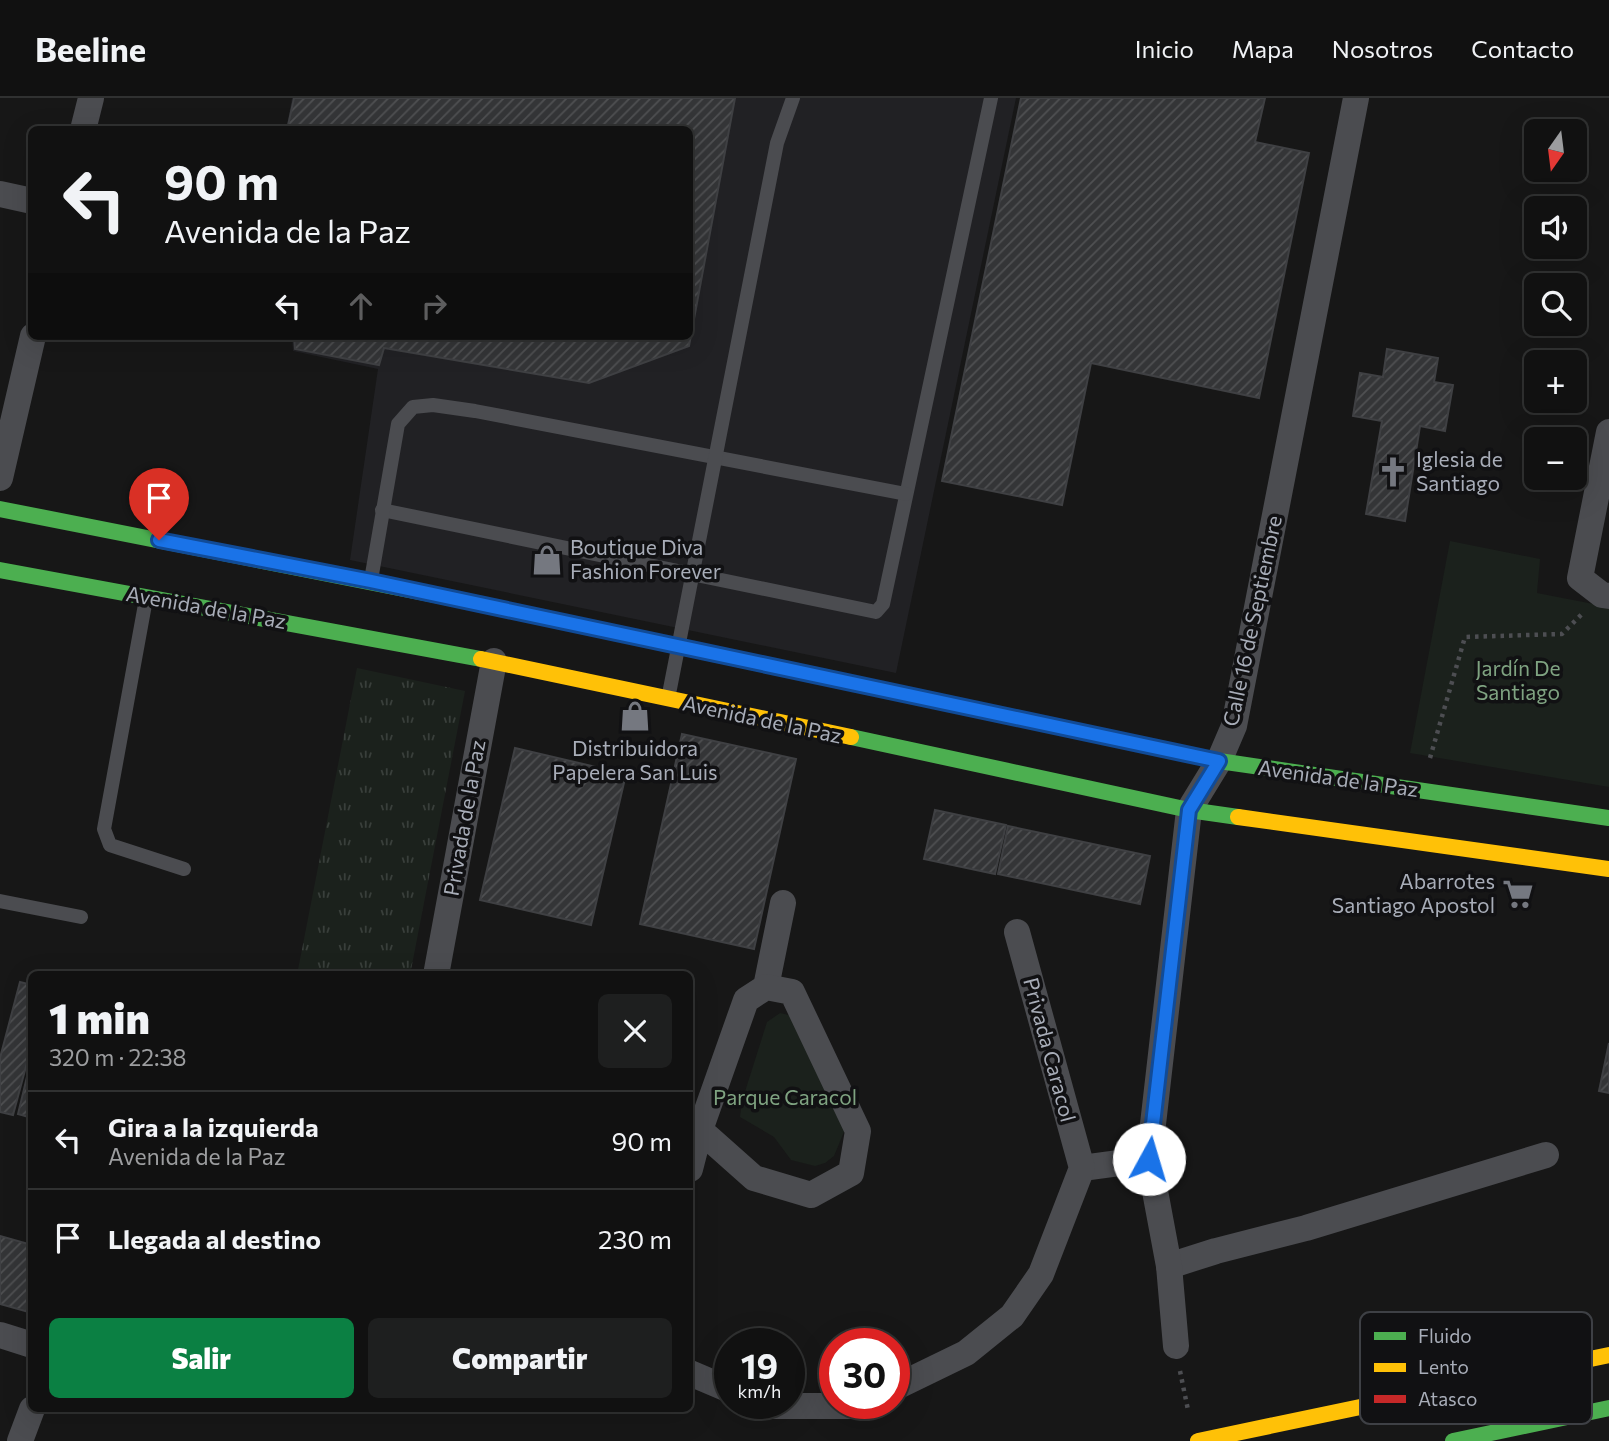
<!DOCTYPE html>
<html lang="es">
<meta charset="utf-8">
<style>
:root{--surface:#111;--page:#1e1f1f;--text:#f1f3f6;--muted:#9c9d9f;--line:#303131;--accent:#0b8043}
body{margin:0;font-family:Commissioner,sans-serif;background:var(--page);color:var(--text);height:100vh;display:flex;flex-direction:column;font-size:26px;white-space:nowrap}
*{box-sizing:border-box;margin:0}
p{font-size:23px;color:var(--muted)}
.icon{flex:none;width:38px;height:38px;fill:none;stroke:currentColor;stroke-width:2;stroke-linecap:round;stroke-linejoin:round}
.map{position:relative;flex:1;overflow:hidden}
.details{position:absolute;left:28px;top:873px;width:665px;height:441px;display:flex;flex-direction:column;background:var(--surface);border-radius:10px;box-shadow:0 7px 28px #0002,0 0 0 2px var(--line)}
.details>*{flex:none}
.hud{position:absolute;left:28px;top:28px;width:665px;height:214px;border-radius:10px;box-shadow:0 7px 28px #0002,0 0 0 2px var(--line);background:#111;color:var(--text);overflow:hidden}
.needle{width:46px;rotate:194deg}
.buttons{position:absolute;left:1524px;top:21px;display:grid;gap:14px}
.buttons a{display:grid;place-items:center;width:63px;height:63px;border-radius:10px;background:var(--surface);box-shadow:0 7px 28px #0002,0 0 0 2px var(--line);font-size:35px}
.speed{position:absolute;left:714px;top:1230px;display:flex;gap:14px;font-size:35px;font-weight:700;text-align:center}
.speed>*{display:grid;place-content:center;width:91px;height:91px;border-radius:50%;background:var(--surface);box-shadow:0 7px 28px #0002,0 0 0 2px var(--line);line-height:1}
.speed small{font-size:18px;font-weight:400}
.speed .limit{border:10px solid #d22;background:#fff;color:#111}
.pin{position:absolute;display:grid;place-items:center;width:60px;height:60px;color:#fff;margin:-72px -30px;border-radius:50% 50% 50% 0;rotate:-45deg;box-shadow:0 0 7px #0007}
.pin .icon{rotate:45deg}
.me{position:absolute;width:77px;margin:-38px;rotate:6deg;stroke-linejoin:round;filter:drop-shadow(0 0 5px #0008)}
.turn{display:flex;align-items:center;gap:24px;height:147px;padding:0 21px;font-size:32px}
.turn .icon{width:91px;height:91px;stroke-width:2.5}
.turn b{display:block;font-size:49px;line-height:60px}
.lanes{display:flex;align-items:center;height:66px;padding:0 21px;background:#0003;justify-content:center;gap:35px;direction:ltr}
.lanes .off{opacity:.35}
.round{display:grid;place-items:center;flex:none;width:74px;height:74px;border-radius:10px;background:var(--page)}
.head{display:flex;align-items:center;justify-content:space-between;height:119px;padding:0 21px}
h1{font-size:42px;font-weight:800;line-height:52px}
.cta{display:flex;gap:14px;margin-top:auto;padding:14px 21px}
.cta a{flex:1;height:80px;border-radius:10px;background:var(--accent);color:#fff;font-size:28px;font-weight:800;line-height:80px;text-align:center}
.cta a+a{background:var(--page);color:var(--text)}
ul{padding:0;list-style:none}
li{display:flex;align-items:center;gap:21px;height:98px;padding:0 21px;border-top:2px solid var(--line)}
li div{flex:1}
li b{display:block;font-size:26px}
li em{font-style:normal}
header{display:flex;align-items:center;gap:42px;box-sizing:border-box;height:98px;padding:0 35px;background:var(--surface);border-bottom:2px solid var(--line)}
header strong{font-size:33px}
nav{display:flex;gap:38px;margin-inline-start:auto;font-size:24px}
.map>svg:first-child{display:block}
.built{fill:#212124}
.grass{fill:url(#grass-tufts)}
.park{fill:#1b211c}
.building{fill:url(#building-hatch);stroke:#3f4043;stroke-width:2}
.lines{fill:none;stroke-linecap:round;stroke-linejoin:round}
.path{stroke:#4d4e52;stroke-width:4.5;stroke-dasharray:3.5 5;stroke-linecap:butt}
.lane{stroke:#4b4c50;stroke-width:14}
.street{stroke:#4b4c50;stroke-width:26}
.fast{stroke:#4caf50;stroke-width:16}
.slow{stroke:#ffc107;stroke-width:16}
.jam{stroke:#c62828;stroke-width:16}
.route-casing{stroke:#114b97;stroke-width:18}
.route{stroke:#1a73e8;stroke-width:12}
.labels{text-anchor:middle;stroke-width:7;stroke-linejoin:round;paint-order:stroke}
.poi-label{font-size:21px;fill:#a8adb8;stroke:#111113;text-anchor:start}
.street-label{font-size:21px;fill:#a8adb8;stroke:#111113}
.park-label{font-size:21px;fill:#7fa381;stroke:#111113}
.key{fill:#111113;stroke:#3e4045;stroke-width:2}
.key-label{font-size:19px;fill:#a8adb8}
</style>
<header>
<strong>Beeline</strong>
<nav><a>Inicio</a><a>Mapa</a><a>Nosotros</a><a>Contacto</a></nav>
</header>
<div class="map">
<svg width="1609" height="1343" viewBox="0 0 1609 1343">
<defs>
<pattern id="grass-tufts" width="24" height="20" patternUnits="userSpaceOnUse" patternTransform="scale(1.75)"><rect width="24" height="20" fill="#1b211c"/><path d="M3 7l-1-3M5 7V3M7 7l1-3M15 17l-1-3M17 17v-4M19 17l1-3" fill="none" stroke="#393f3b"/></pattern>
<pattern id="building-hatch" width="6" height="6" patternUnits="userSpaceOnUse" patternTransform="scale(1.75)"><rect width="6" height="6" fill="#343537"/><path d="M-1 1l2-2M0 6l6-6M5 7l2-2" fill="none" stroke="#4f5052"/></pattern>
</defs>
<rect width="100%" height="100%" fill="#171717"/>
<polygon class="built" points="292,0 1016,0 896,575 350,462 378,271 293,253 292,238 690,238 690,32 286,32"/>
<polygon class="grass" points="357,570 465,593 410,877 297,877"/>
<g class="park">
<polygon points="1450,443 1540,461 1537,495 1609,509 1609,689 1410,655"/>
<polygon points="780,915 793,918 846,1029 834,1058 825,1065 815,1068 791,1062 774,1039 740,1019 742,1003 767,924"/>
</g>
<g class="building">
<polygon points="294,0 735,0 689,248 589,285 384,250 379,267 295,251 294,238 690,238 690,32 287,32"/>
<polygon points="1021,0 1265,0 1255,44 1309,55 1259,300 1091,265 1062,407 942,383"/>
<polygon points="1387,251 1438,260 1434,284 1453,287 1445,333 1420,328 1405,423 1366,416 1382,323 1353,318 1360,275 1383,279"/>
<polygon points="682,636 796,661 754,851 640,826"/>
<polygon points="515,650 626,676 591,827 480,802"/>
<polygon points="935,712 1006,727 995,776 924,761"/>
<polygon points="1008,728 1150,758 1140,806 998,776"/>
<polygon points="20,884 32,887 32,946 13,1017 0,1014 0,960"/>
<polygon points="1609,945 1609,995 1599,993"/>
<polygon points="32,958 32,1020 18,1016"/>
<polygon points="0,1138 32,1147 32,1215 0,1206"/>
</g>
<g class="lines">
<g class="path">
<polyline points="1430,660 1465,539 1562,536 1582,516"/>
<polyline points="1180,1273 1188,1312"/>
</g>
<g class="lane">
<polyline points="382,412 876,514 883,506 991,0"/>
<polyline points="371,482 398,326 413,309 433,307 475,313 906,396"/>
<polyline points="146,501 104,731 110,747 184,771"/>
<polyline points="668,601 777,45 793,0"/>
<polyline points="0,803 81,819"/>
</g>
<g class="street">
<polyline points="83,32 91,0"/>
<polyline points="0,96 32,103"/>
<polyline points="1609,334 1580,480 1602,497 1609,498"/>
<polyline points="0,380 33,238"/>
<polyline points="436,877 494,563"/>
<polyline points="766,889 783,805"/>
<polyline points="1082,1070 1149,1061"/>
<polyline points="690,1071 700,1032 746,902 766,889 792,894 858,1033 851,1075 811,1097 754,1080 700,1032"/>
<polyline points="1169,1168 1216,1153 1306,1130 1546,1057"/>
<polyline points="0,1237 32,1247"/>
<polyline points="1176,1248 1169,1168 1149,1061 1189,712 1219,663 1234,628 1356,0"/>
<polyline points="690,1275 730,1292"/>
<polyline points="894,1290 966,1255 1012,1218 1041,1176 1082,1070 1017,834"/>
<polyline points="765,1306 770,1308 859,1308 863,1306"/>
<polyline points="20,1343 32,1311"/>
</g>
<g class="fast">
<polyline points="0,411 470,504"/>
<polyline points="0,472 481,561"/>
<polyline points="1078,633 1219,663 1609,720"/>
<polyline points="851,639 1189,712 1238,719"/>
<polyline points="1453,1343 1609,1310"/>
</g>
<g class="slow">
<polyline points="470,504 865,588"/>
<polyline points="481,561 851,639"/>
<polyline points="1238,719 1609,771"/>
<polyline points="1198,1343 1609,1257"/>
</g>
<polyline class="jam" points="865,588 1078,633"/>
</g>
<g class="lines">
<g class="route-casing">
<polyline id="route" points="159,442 371,483 1219,663 1189,712 1149,1061"/>
</g>
<use href="#route" class="route"/>
</g>
<defs>
<g id="church-bare" transform="scale(2.415)"><path d="M-1.2-6h2.4v3.5h3.3v2.4h-3.3V6h-2.4V-.1h-3.3v-2.4h3.3Z" fill="#757880" stroke="#111113" stroke-width="2.5" paint-order="stroke"/></g>
<g id="shop-bare" transform="scale(2.415)"><path d="M-5-2.5h2.3a2.7 3.5 0 0 1 5.4 0H5L5.5 6h-11ZM-1.5-2.5h3a1.5 2.3 0 0 0-3 0Z" fill="#757880" stroke="#111113" stroke-width="2.5" paint-order="stroke"/></g>
<g id="supermarket-bare" transform="scale(2.415)"><path d="M-6-5.5h2.5l.6 2H6L4.5 2H-2.5L-4.4-4H-6ZM-1.5 3.2a1.3 1.3 0 1 0 .1 0ZM3 3.2a1.3 1.3 0 1 0 .1 0Z" fill="#757880" stroke="#111113" stroke-width="2.5" paint-order="stroke"/></g>
</defs>
<g fill-rule="evenodd">
<use href="#church-bare" x="1393" y="374"/>
<use href="#shop-bare" x="547" y="462"/>
<use href="#shop-bare" x="635" y="618"/>
<use href="#supermarket-bare" x="1518" y="796"/>
</g>
<g class="labels">
<g class="poi-label">
<text x="1416" y="369">Iglesia de<tspan x="1416" dy="24">Santiago</tspan></text>
<text x="570" y="457">Boutique Diva<tspan x="570" dy="24">Fashion Forever</tspan></text>
<text x="635" y="658" text-anchor="middle">Distribuidora<tspan x="635" dy="24">Papelera San Luis</tspan></text>
<text x="1495" y="791" text-anchor="end">Abarrotes<tspan x="1495" dy="24">Santiago Apostol</tspan></text>
</g>
<g class="street-label">
<text transform="translate(206 510) rotate(10)" y="7">Avenida de la Paz</text>
<text transform="translate(1253 523) rotate(-78)" y="7">Calle 16 de Septiembre</text>
<text transform="translate(762 622) rotate(12)" y="7">Avenida de la Paz</text>
<text transform="translate(1338 681) rotate(8)" y="7">Avenida de la Paz</text>
<text transform="translate(465 720) rotate(-80)" y="7">Privada de la Paz</text>
<text transform="translate(1049 952) rotate(75)" y="7">Privada Caracol</text>
</g>
<g class="park-label">
<text x="1518" y="578">Jardín De<tspan x="1518" dy="24">Santiago</tspan></text>
<text x="785" y="1007">Parque Caracol</text>
</g>
</g>
<rect x="1360" y="1214" width="232" height="112" rx="10" class="key"/>
<rect x="1374" y="1234" width="32" height="8" fill="#4caf50"/>
<rect x="1374" y="1265" width="32" height="9" fill="#ffc107"/>
<rect x="1374" y="1297" width="32" height="8" fill="#c62828"/>
<g class="key-label">
<text x="1418" y="1245">Fluido</text>
<text x="1418" y="1276">Lento</text>
<text x="1418" y="1308">Atasco</text>
</g>
</svg>
<div class="buttons">
<a><svg class="needle" viewBox="-14 -14 28 28"><path d="M0-13l5 13h-10z" fill="#e53935"/><path d="M0 13l5-13h-10z" fill="#9c9d9f"/></svg></a>
<a><svg class="icon" aria-label="sound" viewBox="0 0 24 24"><path d="M4 9h4l5-4v14l-5-4H4zM17 9q2 3 0 6"/></svg></a>
<a><svg class="icon" aria-label="search" viewBox="0 0 24 24"><circle cx="10" cy="10" r="6"/><path d="M15 15l6 6"/></svg></a>
<a>+</a>
<a>−</a>
</div>
<div class="speed"><div>19<small>km/h</small></div><div class="limit">30</div></div>
<div class="pin" style="left:159px;top:442px;background:#d93025"><svg class="icon" aria-label="arrive" viewBox="0 0 24 24"><path d="M6 21V4h12l-3 4 3 4H6"/></svg></div>
<svg class="me" style="left:1149px;top:1061px" viewBox="-20 -20 40 40"><circle r="19" fill="#fff"/><path d="M0-13L10 11 0 6-10 11z" fill="#1a73e8"/></svg>
<div class="hud">
<div class="turn"><svg class="icon" aria-label="left" viewBox="0 0 24 24"><path d="M17 20v-9H6M10 6l-5 5 5 5"/></svg><div><b>90 m</b>Avenida de la Paz</div></div>
<div class="lanes"><svg class="icon" aria-label="left" viewBox="0 0 24 24"><path d="M17 20v-9H6M10 6l-5 5 5 5"/></svg><svg class="icon off" aria-label="ahead" viewBox="0 0 24 24"><path d="M12 20V5M6 11l6-6 6 6"/></svg><svg class="icon off" aria-label="right" viewBox="0 0 24 24"><path d="M7 20v-9h11M14 6l5 5-5 5"/></svg></div>
</div>
<section class="details">
<div class="head"><div><h1>1 min</h1><p>320 m · 22:38</p></div><a class="round"><svg class="icon" aria-label="close" viewBox="0 0 24 24"><path d="M6 6l12 12M18 6L6 18"/></svg></a></div>
<ul>
<li><svg class="icon" aria-label="left" viewBox="0 0 24 24"><path d="M17 20v-9H6M10 6l-5 5 5 5"/></svg><div><b>Gira a la izquierda</b><p>Avenida de la Paz</p></div><em>90 m</em></li>
<li><svg class="icon" aria-label="arrive" viewBox="0 0 24 24"><path d="M6 21V4h12l-3 4 3 4H6"/></svg><div><b>Llegada al destino</b></div><em>230 m</em></li>
</ul>
<div class="cta"><a>Salir</a><a>Compartir</a></div>
</section>
</div>
